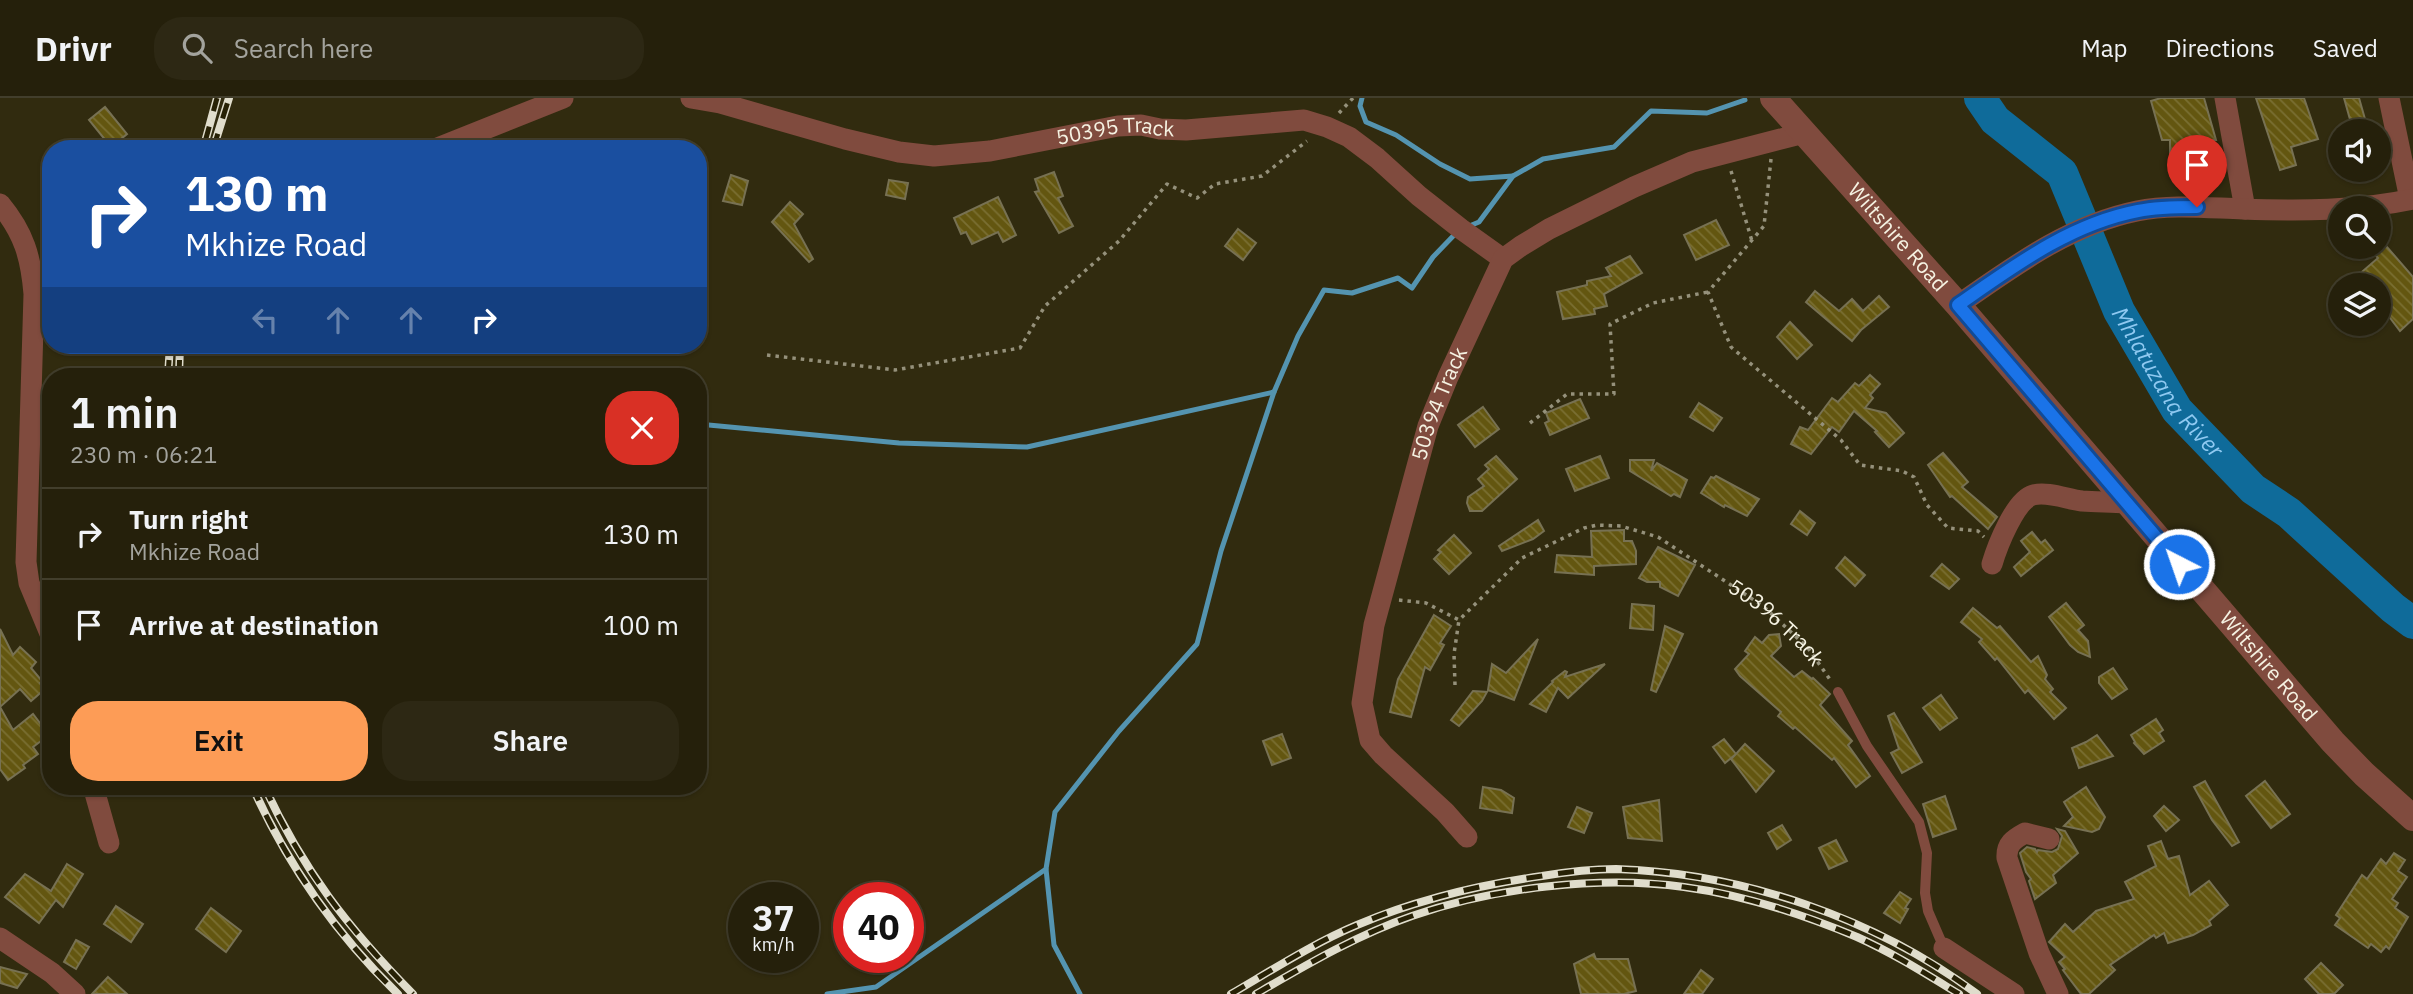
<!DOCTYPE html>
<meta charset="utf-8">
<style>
:root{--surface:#25200b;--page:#2d2814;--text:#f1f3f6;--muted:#a3a39d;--line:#423e2c;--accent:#fd9c56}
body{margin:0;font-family:"IBM Plex Sans",sans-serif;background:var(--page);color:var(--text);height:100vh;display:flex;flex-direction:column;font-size:26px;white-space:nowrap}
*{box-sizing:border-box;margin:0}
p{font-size:23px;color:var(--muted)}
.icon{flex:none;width:38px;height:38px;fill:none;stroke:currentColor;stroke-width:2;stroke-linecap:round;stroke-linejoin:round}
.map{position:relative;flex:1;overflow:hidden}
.panel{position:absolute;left:42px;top:270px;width:665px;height:427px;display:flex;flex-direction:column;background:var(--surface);border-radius:28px;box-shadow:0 2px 5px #0004,0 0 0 2px var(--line)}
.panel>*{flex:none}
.banner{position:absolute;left:42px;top:42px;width:665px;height:214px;border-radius:28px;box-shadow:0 2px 5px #0004,0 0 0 2px var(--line);background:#1a4fa0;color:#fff;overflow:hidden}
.fabs{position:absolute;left:2328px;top:21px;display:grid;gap:14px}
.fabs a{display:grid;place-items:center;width:63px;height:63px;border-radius:50%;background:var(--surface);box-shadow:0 2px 5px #0004,0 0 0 2px var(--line);font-size:35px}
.speed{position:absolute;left:728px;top:784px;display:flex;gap:14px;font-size:35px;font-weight:700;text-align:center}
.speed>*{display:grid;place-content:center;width:91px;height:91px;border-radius:50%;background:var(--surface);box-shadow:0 2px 5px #0004,0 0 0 2px var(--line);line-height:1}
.speed small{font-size:18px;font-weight:400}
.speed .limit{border:10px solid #d22;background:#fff;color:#111}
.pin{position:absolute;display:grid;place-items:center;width:60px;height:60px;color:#fff;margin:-72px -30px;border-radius:50% 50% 50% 0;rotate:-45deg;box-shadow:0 0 7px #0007}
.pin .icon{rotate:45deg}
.me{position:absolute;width:77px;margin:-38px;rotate:319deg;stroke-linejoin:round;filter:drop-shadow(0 0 5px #0008)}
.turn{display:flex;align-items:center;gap:24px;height:147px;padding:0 28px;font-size:32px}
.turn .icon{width:91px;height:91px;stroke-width:2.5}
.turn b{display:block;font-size:49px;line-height:60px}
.lanes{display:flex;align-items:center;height:66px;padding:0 28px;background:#0003;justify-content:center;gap:35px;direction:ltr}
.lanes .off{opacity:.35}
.round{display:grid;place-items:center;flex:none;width:74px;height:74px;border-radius:28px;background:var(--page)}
.head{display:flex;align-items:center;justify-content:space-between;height:119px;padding:0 28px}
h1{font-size:42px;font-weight:600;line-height:52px}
.button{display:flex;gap:14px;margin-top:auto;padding:14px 28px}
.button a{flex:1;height:80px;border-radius:28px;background:var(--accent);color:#111;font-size:28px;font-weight:600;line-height:80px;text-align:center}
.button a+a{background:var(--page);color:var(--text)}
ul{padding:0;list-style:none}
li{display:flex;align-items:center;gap:21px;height:91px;padding:0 28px;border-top:2px solid var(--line)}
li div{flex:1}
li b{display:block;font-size:26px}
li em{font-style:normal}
header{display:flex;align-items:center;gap:42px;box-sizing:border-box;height:98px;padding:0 35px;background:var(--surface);border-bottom:2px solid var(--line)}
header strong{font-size:33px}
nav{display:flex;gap:38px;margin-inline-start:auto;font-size:24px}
.search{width:490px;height:63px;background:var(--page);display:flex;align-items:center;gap:18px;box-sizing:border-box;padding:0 24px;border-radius:28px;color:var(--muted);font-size:26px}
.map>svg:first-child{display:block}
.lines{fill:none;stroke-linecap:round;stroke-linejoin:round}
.stream{stroke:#5494b0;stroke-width:5}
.river{stroke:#0f6b9a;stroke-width:32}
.building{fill:url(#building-back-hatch);stroke:#777153;stroke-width:2}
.path{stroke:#95917b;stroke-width:3.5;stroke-dasharray:3.5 5;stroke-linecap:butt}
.service{stroke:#804b3e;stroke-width:10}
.minor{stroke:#804b3e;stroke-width:21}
.tertiary{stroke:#804b3e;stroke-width:26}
.rail-casing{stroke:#e0ddcc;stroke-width:8}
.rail{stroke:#272105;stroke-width:5;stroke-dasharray:16;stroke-linecap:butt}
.route-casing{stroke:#114b97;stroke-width:18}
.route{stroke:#1a73e8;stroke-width:12}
.labels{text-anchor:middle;stroke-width:5;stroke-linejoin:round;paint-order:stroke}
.street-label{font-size:21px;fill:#f5f2e2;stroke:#272105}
.water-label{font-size:23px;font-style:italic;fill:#8fc9f1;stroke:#272105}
</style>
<header>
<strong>Drivr</strong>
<div class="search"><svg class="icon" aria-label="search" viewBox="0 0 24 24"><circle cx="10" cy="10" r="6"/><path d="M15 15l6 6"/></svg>Search here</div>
<nav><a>Map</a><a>Directions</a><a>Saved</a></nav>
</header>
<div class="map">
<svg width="2413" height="896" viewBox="0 0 2413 896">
<defs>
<pattern id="building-back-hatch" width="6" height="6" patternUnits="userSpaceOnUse" patternTransform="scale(1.75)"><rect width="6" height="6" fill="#635610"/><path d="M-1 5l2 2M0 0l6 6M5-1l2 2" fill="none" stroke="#7a6f32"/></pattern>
</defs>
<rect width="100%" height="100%" fill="#312b0f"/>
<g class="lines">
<g class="stream">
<polyline points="1362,0 1360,8 1366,24 1396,37 1440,66 1470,81 1513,78"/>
<polyline points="1467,129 1479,124 1513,78 1543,61 1614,49 1651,13 1707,15 1745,2"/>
<polyline points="698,326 899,345 1027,349 1274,294"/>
<polyline points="1046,771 1054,847 1080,896"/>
<polyline points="827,896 876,889 1046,771 1055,714 1119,633 1197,546 1221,453 1274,294 1298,238 1324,192 1352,195 1398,180 1412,190 1433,159 1458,133"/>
</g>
<path class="river" id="s1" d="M1980,0L1995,22L2062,75L2119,213L2177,312L2253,391L2289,415L2393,510L2413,525"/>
</g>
<g class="building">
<polygon points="2161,0 2204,0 2216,42 2213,42 2215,57 2187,61 2187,64 2170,64 2170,42 2162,42 2151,3"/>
<polygon points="2256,0 2304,0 2318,41 2291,49 2296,67 2280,72"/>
<polygon points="2344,0 2359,0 2365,21 2351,25"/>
<polygon points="105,9 127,36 111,49 89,22"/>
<polygon points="1054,74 1063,98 1058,100 1073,128 1059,135 1035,94 1039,93 1035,81"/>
<polygon points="731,77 748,83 742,107 723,103"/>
<polygon points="889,82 908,85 905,101 886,97"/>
<polygon points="998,99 1016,137 1003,144 998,134 972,146 966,134 961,136 954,120"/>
<polygon points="790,104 803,116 794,126 813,161 809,164 772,124"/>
<polygon points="1716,122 1729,147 1696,162 1684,137"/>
<polygon points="1238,131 1256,145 1243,162 1225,148"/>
<polygon points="2368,149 2387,149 2413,179 2413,221 2400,233 2378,204 2378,187 2363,187 2356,179 2378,160"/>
<polygon points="1630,158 1642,175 1604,196 1607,208 1594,211 1595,216 1563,221 1557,194 1587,187 1587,183 1611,178 1606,170"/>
<polygon points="1815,193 1839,213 1852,201 1863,213 1879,198 1889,209 1861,232 1852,243 1806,204"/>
<polygon points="1790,224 1812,247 1797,261 1777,239"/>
<polygon points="1870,277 1880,286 1870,297 1873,300 1865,310 1886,315 1904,335 1889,349 1875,334 1877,333 1854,313 1839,334 1832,329 1811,356 1791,346 1800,329 1808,332 1832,300 1838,304 1855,285 1859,288"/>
<polygon points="1580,301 1589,320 1550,337 1545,325 1549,323 1546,315"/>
<polygon points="1699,305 1722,320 1713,333 1690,319"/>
<polygon points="1483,309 1499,331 1475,349 1458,327"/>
<polygon points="1943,355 1968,384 1962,389 1997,419 1988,431 1952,398 1950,399 1928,367"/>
<polygon points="1496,358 1517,381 1482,413 1470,413 1467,405 1468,399 1484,388 1478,381 1489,371 1485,367"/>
<polygon points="1600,358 1609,380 1575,393 1566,371"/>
<polygon points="1630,362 1654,362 1651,373 1657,365 1687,382 1680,399 1674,396 1671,398 1630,373"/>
<polygon points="1716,378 1759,401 1747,418 1725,407 1724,409 1701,395 1711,379 1714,380"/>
<polygon points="1800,413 1815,425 1807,437 1791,426"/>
<polygon points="1538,422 1544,433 1533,441 1502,453 1499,448"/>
<polygon points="1624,432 1624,443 1632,443 1636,453 1636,466 1594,468 1594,477 1555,474 1557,457 1592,459 1591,433"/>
<polygon points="2032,434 2041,445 2045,442 2053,452 2021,478 2014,469 2030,454 2021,443"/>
<polygon points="1454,437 1471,455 1449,476 1434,461 1441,454 1438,452"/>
<polygon points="1658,449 1695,467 1678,498 1660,489 1660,484 1647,484 1639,480"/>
<polygon points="1845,459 1865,477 1855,488 1836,470"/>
<polygon points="1942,466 1959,481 1949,491 1931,478"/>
<polygon points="2066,505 2084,527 2078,532 2088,543 2090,559 2078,554 2070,547 2049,519"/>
<polygon points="1632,506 1654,508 1653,532 1630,530"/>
<polygon points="1973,510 1997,530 2000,528 2031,564 2038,558 2047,577 2045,581 2053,591 2050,594 2066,610 2054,621 2028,592 2025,595 1997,560 1995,562 1979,544 1982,541 1961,524"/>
<polygon points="1434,517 1451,528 1440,545 1444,547 1430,572 1425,569 1411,619 1390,614 1398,581"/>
<polygon points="1665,528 1683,536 1656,594 1651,592"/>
<polygon points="0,531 13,557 20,549 36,564 31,570 42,583 40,585 45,591 31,603 20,591 0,609"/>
<polygon points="1779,536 1781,548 1771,558 1794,579 1802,573 1812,581 1813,580 1830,596 1820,607 1852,643 1848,647 1870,678 1856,689 1834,660 1832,662 1795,629 1793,631 1778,618 1781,614 1740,578 1735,571 1749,556 1745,553 1755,539 1762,545 1769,537"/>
<polygon points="1538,541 1514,602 1488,592 1492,566 1506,575"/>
<polygon points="1605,566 1568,600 1558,590 1546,614 1530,606 1553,584 1552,583 1565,573 1567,574 1565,579"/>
<polygon points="2113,570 2127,591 2112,601 2099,585 2099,579"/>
<polygon points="1473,593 1487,594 1482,603 1459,628 1451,622"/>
<polygon points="1941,597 1957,620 1940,632 1923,610"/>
<polygon points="0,609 13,632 33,616 49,637 33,649 38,656 23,667 25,670 8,682 0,671"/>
<polygon points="1894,615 1922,664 1902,675 1891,655 1899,651 1888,618"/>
<polygon points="2156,621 2163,632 2159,635 2164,643 2144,656 2134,645 2135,644 2131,637"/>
<polygon points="1282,636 1291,660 1272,667 1263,643"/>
<polygon points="2097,637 2113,658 2079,670 2072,650 2086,644"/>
<polygon points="1724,641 1736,656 1745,646 1774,673 1756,694 1731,661 1736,656 1725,665 1713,649"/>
<polygon points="2205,683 2239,744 2232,748 2212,722 2194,689"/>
<polygon points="2265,683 2290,716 2271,730 2246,698"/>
<polygon points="1483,689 1501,692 1514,700 1512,715 1480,710"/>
<polygon points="2086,689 2105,719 2099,731 2092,734 2064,728 2073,719 2064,704"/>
<polygon points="1945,698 1956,731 1933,739 1923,706"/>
<polygon points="1659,702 1662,743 1628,740 1623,709"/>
<polygon points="2164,708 2179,722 2166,733 2154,718"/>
<polygon points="1577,709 1592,715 1584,735 1568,729"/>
<polygon points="1782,727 1791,742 1777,751 1768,735"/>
<polygon points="2057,731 2065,733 2078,755 2053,777 2056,785 2035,801 2029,783 2031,781 2026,774 2020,755 2027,749 2035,751 2037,754 2038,752 2052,754 2058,751 2062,738"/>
<polygon points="1836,742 1847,763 1829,771 1819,750"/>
<polygon points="2161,743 2168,761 2179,758 2190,797 2209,783 2228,807 2209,823 2211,827 2193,837 2168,845 2164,835 2156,840 2154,837 2110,867 2115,872 2089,896 2081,896 2063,872 2065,871 2059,864 2065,859 2049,844 2065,826 2073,834 2096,813 2134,801 2125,784 2156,768 2148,748"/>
<polygon points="2394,755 2405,762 2398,773 2407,779 2392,801 2398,805 2395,810 2408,819 2389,851 2386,848 2381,854 2371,846 2368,850 2335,827 2340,820 2336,817 2362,777 2367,781 2381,761 2386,766"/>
<polygon points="67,766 83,776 63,809 56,802 39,825 5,799 25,776 51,793"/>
<polygon points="1900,794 1911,801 1905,810 1908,811 1900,825 1884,815"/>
<polygon points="116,808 143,826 131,844 104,826"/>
<polygon points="211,810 241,833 226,854 196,831"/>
<polygon points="76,842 89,849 76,871 64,864"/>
<polygon points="1594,856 1596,861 1628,861 1636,893 1624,896 1581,896 1574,866"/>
<polygon points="2321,865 2343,887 2334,896 2319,896 2305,881"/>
<polygon points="0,869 27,876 17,890 0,885"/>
<polygon points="1701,872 1713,881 1702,896 1684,896"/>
<polygon points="108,879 127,896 92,896"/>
</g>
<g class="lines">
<g class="path">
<polyline points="1339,15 1353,0"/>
<polyline points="1771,61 1764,128 1708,194 1731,249 1841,342 1860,367 1902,373 1914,379 1927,407 1948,430 1978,433 1984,439"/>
<polyline points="1731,73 1752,143"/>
<polyline points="767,257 895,272 1020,250 1045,208 1119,143 1167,86 1197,100 1215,86 1262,78 1307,43"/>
<polyline points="1530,325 1567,296 1614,296 1610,226 1653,205 1708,194"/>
<path id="s2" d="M1399,502L1426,505L1459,522L1522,460L1584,430L1597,427L1621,428L1658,439L1763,508L1808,550L1831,583"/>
<polyline points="1455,587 1454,556 1459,522"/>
</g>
<polyline class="service" points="1838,594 1867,648 1919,724 1927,755 1925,795 1928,813 1944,850"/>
<g class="minor">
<path id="s3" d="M691,0L720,5L845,41L899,54L934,58L990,53L1118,28L1141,27L1160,31L1186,32L1304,22L1327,29L1349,39L1377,60L1419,98L1461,131L1503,161"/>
<polyline points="2225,0 2245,111"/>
<polyline points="2389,0 2410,101"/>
<polyline points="435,51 563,0"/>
<path d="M0,106C24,135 31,159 34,196L26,464L29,485L51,538"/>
<path d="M1958,207C2014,168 2069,127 2137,113C2171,106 2208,110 2243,111C2299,113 2358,113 2413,101"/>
<path d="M1992,466C1997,449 2015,402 2033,397C2047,393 2067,401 2082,403C2097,404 2111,404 2126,405"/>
<polyline points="93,688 109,745"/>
<path id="s4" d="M1467,739L1445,714L1383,657L1370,642L1362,605L1374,527L1428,328L1448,279L1497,174L1503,161L1521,148L1549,131L1634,89L1692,64L1804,35"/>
<path d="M2049,741L2025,735C2014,741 2006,746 2007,760L2039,855L2058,896"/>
<polyline points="0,840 52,875 75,896"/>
<polyline points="1944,850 2014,896"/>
</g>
<path class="tertiary" id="s5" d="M1773,0L1958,207L2333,644L2364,676L2413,720"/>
<g class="rail-casing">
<g id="rail">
<polyline points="205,44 217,0"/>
<polyline points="213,51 229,0"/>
<polyline points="168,278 170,247"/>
<polyline points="179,278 180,247"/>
<path d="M252,688C287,766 336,836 398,896"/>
<path d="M264,688C303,772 348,830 413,896"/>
<path d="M1231,896C1272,872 1314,845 1357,827C1416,802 1478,787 1542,778C1566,774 1591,771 1616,771C1743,775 1875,820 1977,896"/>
<path d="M1256,896C1306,867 1357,837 1412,818C1492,790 1600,777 1684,789C1744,797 1802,816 1857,839C1893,855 1926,876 1959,896"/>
</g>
</g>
<use href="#rail" class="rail"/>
</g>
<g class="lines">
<g class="route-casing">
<path id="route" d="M2179,466L1958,207C2014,168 2070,126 2138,113C2157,109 2177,109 2197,109"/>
</g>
<use href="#route" class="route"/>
</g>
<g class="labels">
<g class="street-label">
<text dy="7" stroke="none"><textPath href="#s3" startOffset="434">50395 Track</textPath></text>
<text dy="7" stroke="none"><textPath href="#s5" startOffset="187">Wiltshire Road</textPath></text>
<text dy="7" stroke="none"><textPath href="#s4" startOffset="485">50394 Track</textPath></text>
<text dy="7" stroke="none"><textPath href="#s2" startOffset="444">50396 Track</textPath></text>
<text dy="7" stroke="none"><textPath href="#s5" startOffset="754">Wiltshire Road</textPath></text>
</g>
<g class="water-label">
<text dy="8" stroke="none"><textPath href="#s1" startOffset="348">Mhlatuzana River</textPath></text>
</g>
</g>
</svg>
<div class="fabs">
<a><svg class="icon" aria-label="sound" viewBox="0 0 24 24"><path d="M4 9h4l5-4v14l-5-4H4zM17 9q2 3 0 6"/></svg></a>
<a><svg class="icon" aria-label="search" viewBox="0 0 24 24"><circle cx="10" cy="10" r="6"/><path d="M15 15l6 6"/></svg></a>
<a><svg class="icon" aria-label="layers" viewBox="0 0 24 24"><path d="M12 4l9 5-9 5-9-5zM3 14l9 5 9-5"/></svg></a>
</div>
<div class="speed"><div>37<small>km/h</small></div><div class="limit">40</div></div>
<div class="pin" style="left:2197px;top:109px;background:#d93025"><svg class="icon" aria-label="arrive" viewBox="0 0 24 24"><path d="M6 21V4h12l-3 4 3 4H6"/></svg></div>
<svg class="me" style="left:2179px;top:466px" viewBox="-20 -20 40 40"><circle r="17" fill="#1a73e8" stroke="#fff" stroke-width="3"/><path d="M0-11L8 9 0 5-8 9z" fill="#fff"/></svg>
<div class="banner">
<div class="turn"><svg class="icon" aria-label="right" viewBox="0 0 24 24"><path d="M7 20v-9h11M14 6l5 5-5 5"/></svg><div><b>130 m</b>Mkhize Road</div></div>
<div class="lanes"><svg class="icon off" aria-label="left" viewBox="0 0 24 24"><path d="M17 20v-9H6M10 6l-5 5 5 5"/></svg><svg class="icon off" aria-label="ahead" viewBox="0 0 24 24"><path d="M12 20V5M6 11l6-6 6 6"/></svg><svg class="icon off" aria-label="ahead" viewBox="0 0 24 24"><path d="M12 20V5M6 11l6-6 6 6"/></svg><svg class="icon" aria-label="right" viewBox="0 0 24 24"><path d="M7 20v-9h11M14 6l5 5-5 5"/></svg></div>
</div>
<section class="panel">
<div class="head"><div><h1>1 min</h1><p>230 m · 06:21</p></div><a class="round" style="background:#d93025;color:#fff"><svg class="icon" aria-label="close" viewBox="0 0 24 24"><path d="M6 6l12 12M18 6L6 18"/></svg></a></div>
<ul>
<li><svg class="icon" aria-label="right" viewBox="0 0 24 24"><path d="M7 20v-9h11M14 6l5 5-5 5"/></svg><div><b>Turn right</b><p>Mkhize Road</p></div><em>130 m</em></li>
<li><svg class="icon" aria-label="arrive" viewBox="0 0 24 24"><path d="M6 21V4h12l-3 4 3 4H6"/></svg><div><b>Arrive at destination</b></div><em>100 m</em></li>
</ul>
<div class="button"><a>Exit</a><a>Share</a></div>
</section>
</div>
